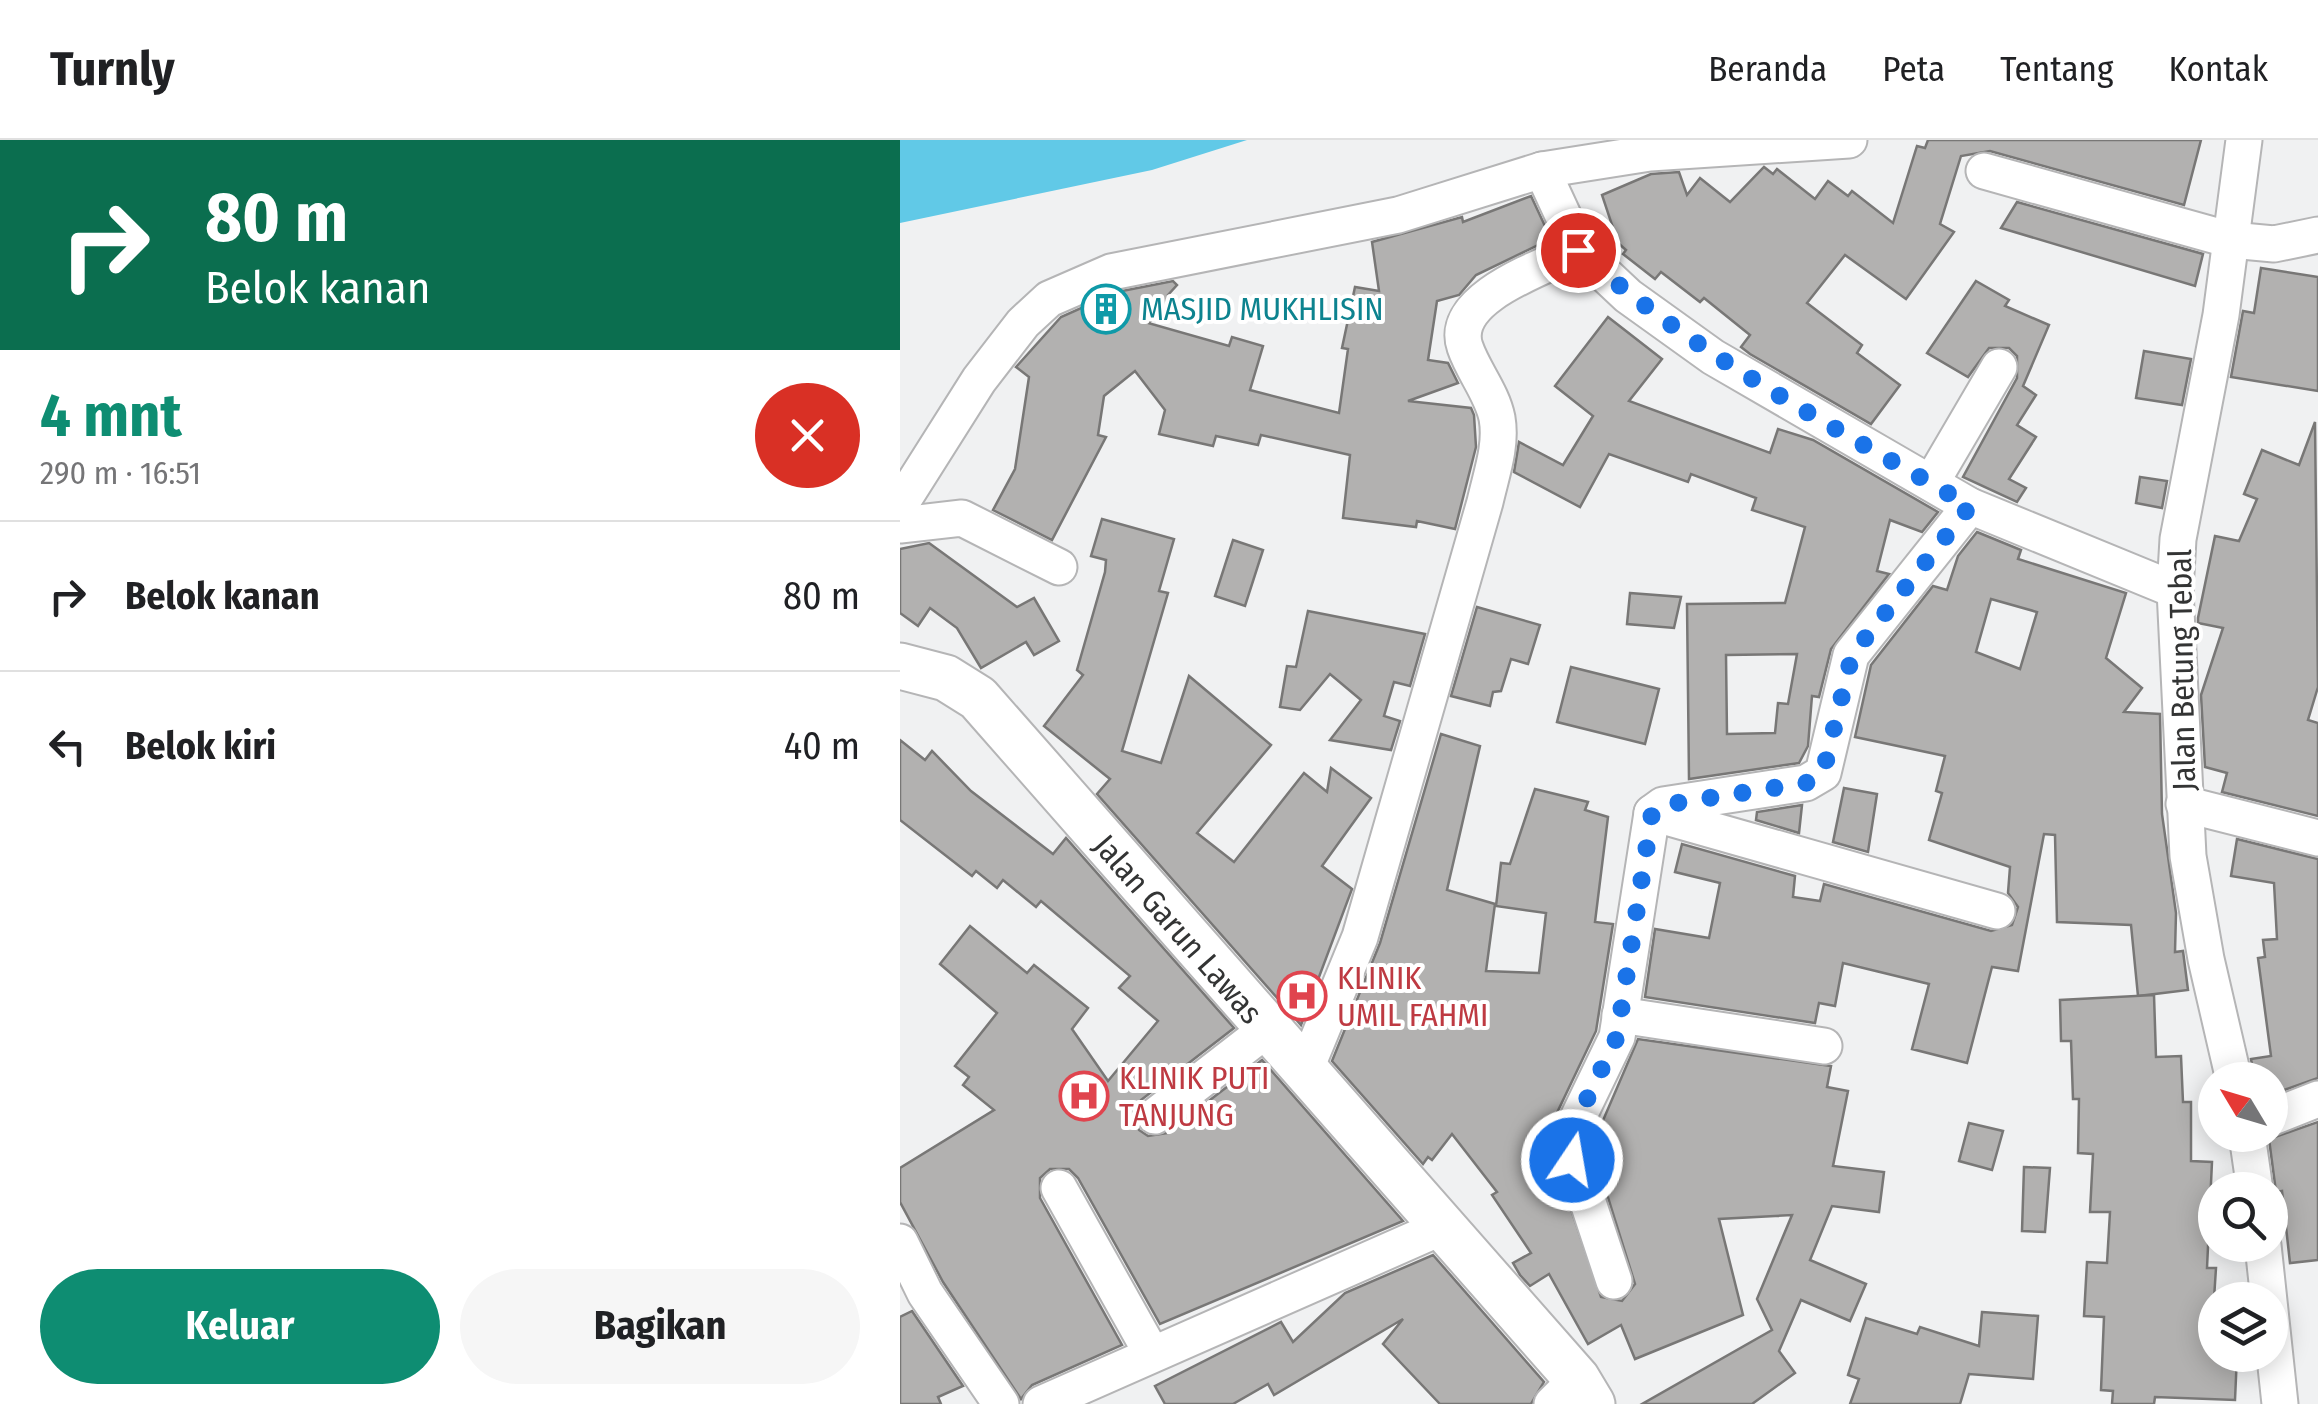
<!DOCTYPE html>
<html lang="id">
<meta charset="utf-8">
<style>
:root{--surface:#fff;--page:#f6f6f6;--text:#202124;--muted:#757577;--line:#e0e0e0;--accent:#0e8d72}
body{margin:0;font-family:"Fira Sans Condensed",sans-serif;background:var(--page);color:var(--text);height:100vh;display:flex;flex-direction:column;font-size:38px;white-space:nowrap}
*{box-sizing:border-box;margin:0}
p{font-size:32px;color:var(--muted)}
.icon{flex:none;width:55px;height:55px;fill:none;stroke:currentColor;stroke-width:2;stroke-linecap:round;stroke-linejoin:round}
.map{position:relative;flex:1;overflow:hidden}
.panel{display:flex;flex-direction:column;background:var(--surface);width:900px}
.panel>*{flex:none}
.guide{background:#0b6e4f;color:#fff;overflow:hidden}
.needle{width:65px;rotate:308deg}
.fabs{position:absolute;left:1298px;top:922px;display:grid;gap:20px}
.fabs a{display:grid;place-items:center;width:90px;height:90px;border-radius:50%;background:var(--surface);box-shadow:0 5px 25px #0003;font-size:50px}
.pin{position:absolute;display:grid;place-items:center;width:85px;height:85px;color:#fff;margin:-42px;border:5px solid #fff;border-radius:50%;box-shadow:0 2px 10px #0007}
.me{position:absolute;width:110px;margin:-55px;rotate:12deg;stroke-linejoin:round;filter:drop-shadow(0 0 8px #0008)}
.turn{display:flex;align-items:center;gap:35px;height:210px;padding:0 40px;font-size:45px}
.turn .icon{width:130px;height:130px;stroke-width:2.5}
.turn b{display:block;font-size:70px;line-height:85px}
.round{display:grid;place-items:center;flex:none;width:105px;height:105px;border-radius:52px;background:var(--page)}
.head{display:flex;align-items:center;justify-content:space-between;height:170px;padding:0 40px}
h1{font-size:60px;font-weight:700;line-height:75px;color:var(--accent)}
.action{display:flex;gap:20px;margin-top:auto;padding:20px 40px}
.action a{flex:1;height:115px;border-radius:60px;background:var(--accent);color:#fff;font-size:40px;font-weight:700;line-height:115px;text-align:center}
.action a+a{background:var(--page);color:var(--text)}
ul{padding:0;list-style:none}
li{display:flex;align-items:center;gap:30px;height:150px;padding:0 40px;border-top:2px solid var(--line)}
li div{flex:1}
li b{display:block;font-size:38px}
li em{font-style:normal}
header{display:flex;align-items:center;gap:60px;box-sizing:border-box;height:140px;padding:0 50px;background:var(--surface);border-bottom:2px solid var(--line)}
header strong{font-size:48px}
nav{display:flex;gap:55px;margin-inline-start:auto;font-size:35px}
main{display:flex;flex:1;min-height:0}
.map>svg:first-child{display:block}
.water{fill:#61c9e7}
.building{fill:#b2b1b0;stroke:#787776;stroke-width:2.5;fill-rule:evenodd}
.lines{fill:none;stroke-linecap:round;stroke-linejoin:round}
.minor-casing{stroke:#b5b5b6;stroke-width:39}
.major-casing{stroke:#b5b5b6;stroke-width:49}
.minor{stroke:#fff;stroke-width:35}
.major{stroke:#fff;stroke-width:45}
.route{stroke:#1a73e8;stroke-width:18;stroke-dasharray:0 32.4}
.labels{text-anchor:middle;stroke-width:8;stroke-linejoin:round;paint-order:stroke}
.culture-label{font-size:32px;fill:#0d838f;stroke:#fff;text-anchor:start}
.street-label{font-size:32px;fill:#333434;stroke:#fff}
.health-label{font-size:32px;fill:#be3a42;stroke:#fff;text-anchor:start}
</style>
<header>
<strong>Turnly</strong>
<nav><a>Beranda</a><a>Peta</a><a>Tentang</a><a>Kontak</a></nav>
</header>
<main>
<section class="panel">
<div class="guide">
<div class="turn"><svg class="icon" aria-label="right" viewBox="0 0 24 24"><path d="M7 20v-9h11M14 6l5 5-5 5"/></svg><div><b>80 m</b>Belok kanan</div></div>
</div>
<div class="head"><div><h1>4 mnt</h1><p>290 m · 16:51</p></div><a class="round" style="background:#d93025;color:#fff"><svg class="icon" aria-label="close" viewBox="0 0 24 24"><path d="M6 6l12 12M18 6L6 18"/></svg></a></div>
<ul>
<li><svg class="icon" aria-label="right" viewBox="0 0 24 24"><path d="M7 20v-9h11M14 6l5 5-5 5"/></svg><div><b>Belok kanan</b></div><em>80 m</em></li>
<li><svg class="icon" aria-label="left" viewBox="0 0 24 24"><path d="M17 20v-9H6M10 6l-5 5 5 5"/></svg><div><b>Belok kiri</b></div><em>40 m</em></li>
</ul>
<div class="action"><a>Keluar</a><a>Bagikan</a></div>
</section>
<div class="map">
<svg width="1418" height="1264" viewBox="0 0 1418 1264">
<rect width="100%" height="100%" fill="#f0f1f2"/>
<polygon class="water" points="0,0 347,0 252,30 0,83"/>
<g class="building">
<polygon points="1028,0 1301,0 1284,65 1090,11 1061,16 1040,84 1054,92 1006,159 945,115 907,163 962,205 957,213 1000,245 971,284 850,214 841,207 850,195 804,158 800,162 761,132 755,139 723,114 726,110 718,103 702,55 751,34 779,32 787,55 800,38 830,62 864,27 873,34 877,29 915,59 928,41 948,56 952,51 993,83 1017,6 1025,8"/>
<polygon points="631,56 651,99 576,135 559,155 537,161 528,220 548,223 558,243 508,261 571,268 574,275 576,307 555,389 517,381 516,387 443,378 450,315 361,295 358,305 316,296 313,306 259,294 265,270 235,231 204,256 198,295 206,297 152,400 93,370 115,329 129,237 116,227 161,177 217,152 273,141 277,145 268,155 271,164 248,183 329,206 332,197 363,206 350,250 439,273 448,209 442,208 455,147 479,151 472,102 562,77 563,82"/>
<polygon points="1117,62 1303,114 1295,146 1101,88"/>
<polygon points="1361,128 1418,137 1418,251 1331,237 1343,171 1354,173"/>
<polygon points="1076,141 1109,160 1105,166 1149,185 1123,246 1136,255 1117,285 1136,297 1109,339 1126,348 1117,362 1063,337 1117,238 1117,216 1109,208 1089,208 1068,237 1027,213"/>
<path d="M708,177L762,219L729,261L870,313L878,289L913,300L1038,372L1022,392L990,380L977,431L989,434L931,509L919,557L912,556L908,606L899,623L789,639L787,464L885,463L905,387L852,370L856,358L791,334L788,342L709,314L680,367L614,332L619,302L663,325L693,276L655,246ZM897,514L888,564L878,563L875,593L827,594L826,515Z"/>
<polygon points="1244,211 1291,219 1282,265 1236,258"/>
<polygon points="1415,282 1418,547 1408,580 1418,583 1418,676 1322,652 1327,633 1305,627 1301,555 1323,488 1298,483 1298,478 1315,396 1339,401 1357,359 1344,354 1362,310 1399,325"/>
<polygon points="1240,337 1267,341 1262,368 1236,363"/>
<polygon points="202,379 274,399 259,451 268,453 222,611 261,623 289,536 371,605 297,693 334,722 404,633 427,652 431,628 471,658 422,726 452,749 401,885 197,654 210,639 144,586 183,535 177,530 205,432 206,420 191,416"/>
<path d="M1077,392L1121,410L1118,419L1226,453L1206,518L1242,548L1224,572L1260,574L1262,674L1276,773L1275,812L1283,811L1288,850L1238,856L1231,785L1157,782L1155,695L1144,694L1118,831L1092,827L1067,923L1012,909L1029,844L943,823L935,866L919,863L915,883L745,857L755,789L809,798L820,743L775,732L782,704L895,736L893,757L920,761L924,744L1091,791L1112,785L1118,767L1108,753L1110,727L1029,700L1042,653L1036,651L1045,616L955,597L971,525L1033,446L1047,450L1058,416ZM1091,459L1137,472L1120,529L1076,512Z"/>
<polygon points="333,400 363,410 345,466 315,456"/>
<polygon points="29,403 117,467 134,458 159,501 134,515 126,502 81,528 57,488 30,468 18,486 0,473 0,409"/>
<polygon points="730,453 781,457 774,488 727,484"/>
<polygon points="577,467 640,485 628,524 611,519 601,551 593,552 590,566 551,556"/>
<polygon points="408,471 525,494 510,546 494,542 484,576 500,581 491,610 430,600 461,560 430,534 400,570 380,567 387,526 396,527"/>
<polygon points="671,527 759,549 745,604 657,582"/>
<polygon points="541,594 580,606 547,750 595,764 586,831 639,833 646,773 596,766 601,723 610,724 635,649 688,662 685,670 708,677 695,782 713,784 696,891 655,977 649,1005 701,1157 722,1161 735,1144 692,1006 738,899 931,926 927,947 948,951 933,1026 984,1032 979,1072 932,1066 910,1120 966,1144 950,1181 901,1160 879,1211 895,1233 852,1264 742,1264 872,1190 857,1159 892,1075 819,1079 843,1175 735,1219 721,1185 688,1204 649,1134 630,1146 620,1135 613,1123 631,1113 592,1055 597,1052 552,994 532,1020 528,1017 523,1024 432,921 480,803"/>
<polygon points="0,600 25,620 32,611 71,651 153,714 166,698 334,888 241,960 234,978 239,990 248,996 267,993 362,920 503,1081 260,1184 178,1038 169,1029 150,1029 140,1038 140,1058 222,1205 132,1245 121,1259 43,1142 0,1062 0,1028 94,970 63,945 69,937 55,926 97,873 40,824 70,786 127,833 134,825 188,868 172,889 208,941 258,881 219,848 230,836 141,761 136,767 103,740 97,748 76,731 72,736 0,680"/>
<polygon points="944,648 977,654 968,712 933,702"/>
<polygon points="902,665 899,693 856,680 857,672"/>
<polygon points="1337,699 1418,719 1418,938 1370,955 1370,940 1355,940 1351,919 1371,916 1358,818 1365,817 1363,800 1377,799 1374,743 1331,736"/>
<polygon points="1254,855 1256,917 1281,916 1283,962 1291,962 1291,1021 1312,1022 1307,1128 1316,1128 1311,1205 1315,1206 1315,1215 1337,1215 1335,1260 1255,1257 1254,1264 1212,1264 1213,1251 1201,1250 1204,1177 1184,1176 1187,1122 1207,1123 1210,1072 1190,1072 1193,1014 1178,1013 1179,959 1173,959 1171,901 1161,901 1160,860"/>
<polygon points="1418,982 1418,1120 1390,1123 1382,1051 1376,1052 1369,999"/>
<polygon points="1069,983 1103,991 1092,1030 1059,1021"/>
<polygon points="1124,1027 1150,1028 1145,1092 1122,1091"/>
<polygon points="533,1115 644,1242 631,1264 540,1264 483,1204 503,1179 374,1255 368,1244 333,1264 265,1264 255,1246 381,1182 393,1202 445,1153"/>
<polygon points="12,1171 63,1246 38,1257 41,1264 0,1264 0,1177"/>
<polygon points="1082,1172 1138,1176 1133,1239 1069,1234 1060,1264 950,1264 959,1239 948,1235 966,1178 1017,1194 1020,1187 1079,1206"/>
</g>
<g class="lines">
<g class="minor-casing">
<g id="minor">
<polyline points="642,30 679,110"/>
<polyline points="1084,31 1331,100 1374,104 1418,95"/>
<polyline points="1031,343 1099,227"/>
<polyline points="0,365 79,240 123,183 149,159 211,132 498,75 642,30 750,13 949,0"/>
<polyline points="0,385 62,378 159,427"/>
<polyline points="1284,664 1418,698"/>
<polyline points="752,673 1097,771"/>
<polyline points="720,875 924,906"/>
<path d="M404,933L460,797L585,362C591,335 602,306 597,278C592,253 573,231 565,207C548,158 644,127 679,110L728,156L813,217L1070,366L1275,450"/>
<polyline points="1334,940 1306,819 1288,716 1275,450 1278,399 1321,175 1344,0"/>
<polyline points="255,976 366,890"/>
<polyline points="1370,978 1418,959"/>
<polyline points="1347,995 1355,1050"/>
<polyline points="159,1048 252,1214"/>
<polyline points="0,1102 25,1153 101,1264"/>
<polyline points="1363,1105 1380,1264"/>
<polyline points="714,1141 670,1008 674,986 717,897 752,673 763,665 906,643 923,633 951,515 1070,366"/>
<polyline points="141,1264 540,1088"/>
<polyline points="652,1264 677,1239"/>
</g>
</g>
<g class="major-casing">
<polyline id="major" points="0,526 46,538 78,558 677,1239 692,1264"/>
</g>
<use href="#minor" class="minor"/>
<use href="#major" class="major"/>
</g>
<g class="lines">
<path class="route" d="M672,1020L674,986L717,897L752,673L763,665L906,643L923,633L952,515L1070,366C935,287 795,216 678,110"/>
</g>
<defs>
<g id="building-ring" transform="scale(2.5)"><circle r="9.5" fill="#fff" stroke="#0f9aa8" stroke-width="1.5"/><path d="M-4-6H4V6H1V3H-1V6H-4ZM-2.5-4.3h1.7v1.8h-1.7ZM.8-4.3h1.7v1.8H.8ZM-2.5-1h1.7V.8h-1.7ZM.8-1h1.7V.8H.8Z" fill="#0f9aa8"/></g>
<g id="hospital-ring" transform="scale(2.5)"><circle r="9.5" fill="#fff" stroke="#e0444e" stroke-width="1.5"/><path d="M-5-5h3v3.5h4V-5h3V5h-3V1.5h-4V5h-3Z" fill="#e0444e"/></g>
</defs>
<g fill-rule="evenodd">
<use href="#building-ring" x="206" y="169"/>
<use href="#hospital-ring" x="402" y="856"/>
<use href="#hospital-ring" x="184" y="956"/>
</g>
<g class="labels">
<g class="culture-label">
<text x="241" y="180">MASJID MUKHLISIN</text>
</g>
<g class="street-label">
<text transform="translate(1282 530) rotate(-91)" y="11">Jalan Betung Tebal</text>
<text transform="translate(278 789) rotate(49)" y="11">Jalan Garun Lawas</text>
</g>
<g class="health-label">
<text x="437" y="849">KLINIK<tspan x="437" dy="37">UMIL FAHMI</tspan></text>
<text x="219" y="949">KLINIK PUTI<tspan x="219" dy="37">TANJUNG</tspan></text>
</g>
</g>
</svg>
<div class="fabs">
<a><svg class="needle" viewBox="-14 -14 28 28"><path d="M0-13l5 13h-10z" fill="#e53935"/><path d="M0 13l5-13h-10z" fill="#757577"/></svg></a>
<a><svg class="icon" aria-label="search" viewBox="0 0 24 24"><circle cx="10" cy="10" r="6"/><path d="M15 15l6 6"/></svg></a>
<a><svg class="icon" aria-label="layers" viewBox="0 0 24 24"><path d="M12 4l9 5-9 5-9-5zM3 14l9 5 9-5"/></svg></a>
</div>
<div class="pin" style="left:678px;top:110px;background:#d93025"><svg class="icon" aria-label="arrive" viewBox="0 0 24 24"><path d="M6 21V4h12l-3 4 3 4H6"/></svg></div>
<svg class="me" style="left:672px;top:1020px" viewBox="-20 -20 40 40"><circle r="17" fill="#1a73e8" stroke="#fff" stroke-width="3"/><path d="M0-11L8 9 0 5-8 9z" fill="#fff"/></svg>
</div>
</main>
